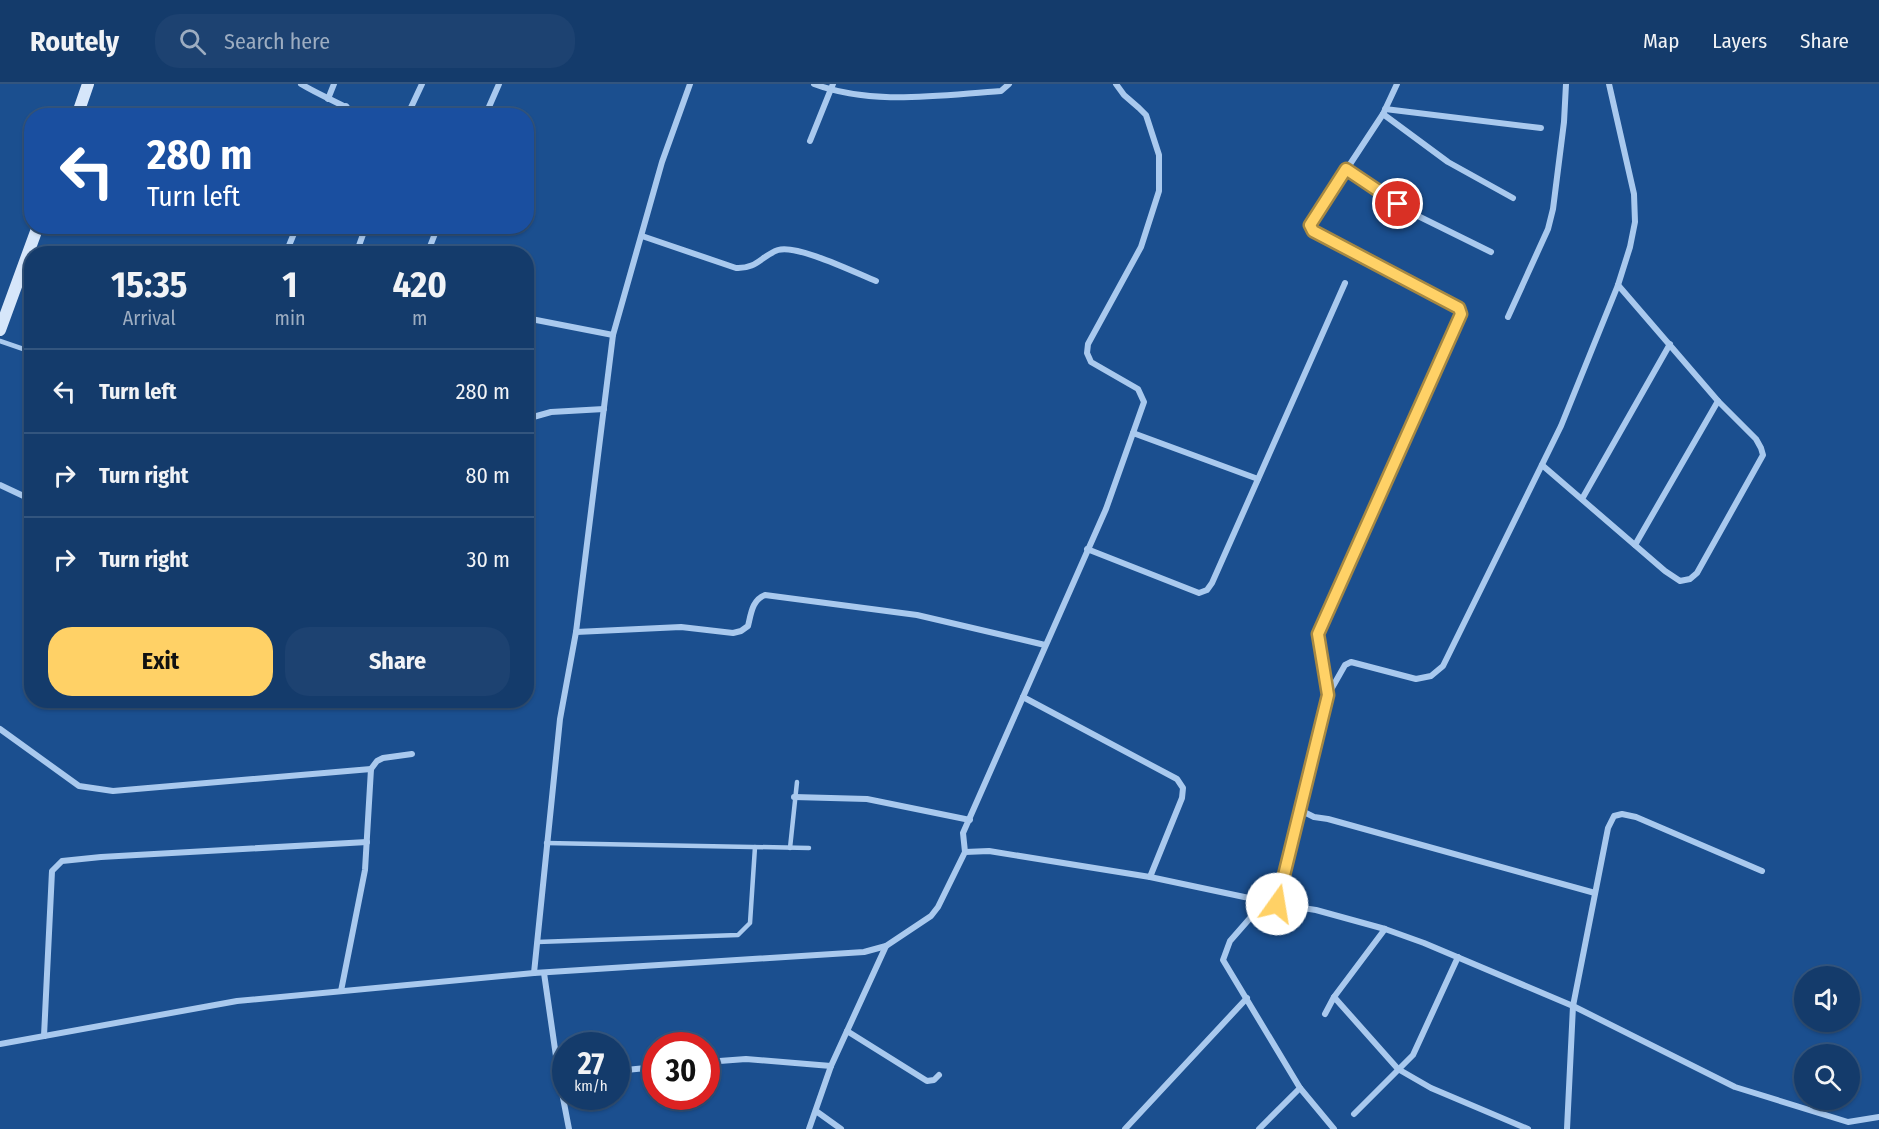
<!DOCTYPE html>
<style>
:root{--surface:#143b6b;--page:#1d4271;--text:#f1f3f6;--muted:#9dadc1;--line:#33557e;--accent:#ffd166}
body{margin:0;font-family:"Fira Sans Condensed",sans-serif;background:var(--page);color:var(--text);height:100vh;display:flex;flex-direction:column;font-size:22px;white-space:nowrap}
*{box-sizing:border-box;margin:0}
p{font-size:20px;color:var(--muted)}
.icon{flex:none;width:33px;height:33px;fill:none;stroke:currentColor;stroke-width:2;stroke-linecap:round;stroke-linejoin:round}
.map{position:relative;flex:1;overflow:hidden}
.panel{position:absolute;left:24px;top:162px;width:510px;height:462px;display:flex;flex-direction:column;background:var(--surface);border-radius:24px;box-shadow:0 2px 4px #0004,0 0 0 2px var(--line)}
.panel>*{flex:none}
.hud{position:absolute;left:24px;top:24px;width:510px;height:126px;border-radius:24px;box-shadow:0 2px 4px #0004,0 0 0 2px var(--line);background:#1a4fa0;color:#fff;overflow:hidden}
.tools{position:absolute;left:1794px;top:882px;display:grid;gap:12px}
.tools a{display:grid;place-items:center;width:66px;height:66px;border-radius:50%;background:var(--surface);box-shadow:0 2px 4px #0004,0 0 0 2px var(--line);font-size:30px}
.speed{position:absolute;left:552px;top:948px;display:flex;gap:12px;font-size:30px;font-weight:700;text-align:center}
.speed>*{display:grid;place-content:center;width:78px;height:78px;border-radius:50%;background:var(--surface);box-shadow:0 2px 4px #0004,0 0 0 2px var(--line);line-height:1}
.speed small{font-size:15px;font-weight:400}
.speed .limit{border:9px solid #d22;background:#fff;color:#111}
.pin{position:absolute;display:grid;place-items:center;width:51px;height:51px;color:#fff;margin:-26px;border:3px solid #fff;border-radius:50%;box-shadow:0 2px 6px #0007}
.me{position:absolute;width:66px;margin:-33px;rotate:13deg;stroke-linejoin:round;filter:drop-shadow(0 0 4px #0008)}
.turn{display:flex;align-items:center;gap:21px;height:126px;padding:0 24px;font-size:27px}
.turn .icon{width:78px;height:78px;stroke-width:2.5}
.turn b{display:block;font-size:42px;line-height:51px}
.eta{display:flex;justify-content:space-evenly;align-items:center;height:102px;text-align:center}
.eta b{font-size:36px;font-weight:700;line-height:42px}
.button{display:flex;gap:12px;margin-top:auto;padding:12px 24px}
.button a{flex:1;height:69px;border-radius:24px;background:var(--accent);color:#111;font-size:24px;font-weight:700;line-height:69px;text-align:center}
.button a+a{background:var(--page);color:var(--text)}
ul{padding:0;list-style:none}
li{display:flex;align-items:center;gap:18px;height:84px;padding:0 24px;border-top:2px solid var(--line)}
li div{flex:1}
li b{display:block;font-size:22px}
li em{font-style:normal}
header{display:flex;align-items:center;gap:36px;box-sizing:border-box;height:84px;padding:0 30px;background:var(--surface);border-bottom:2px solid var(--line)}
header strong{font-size:28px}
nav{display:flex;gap:33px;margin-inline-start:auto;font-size:21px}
.search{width:420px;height:54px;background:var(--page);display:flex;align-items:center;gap:15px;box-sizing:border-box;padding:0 21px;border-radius:24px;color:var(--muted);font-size:22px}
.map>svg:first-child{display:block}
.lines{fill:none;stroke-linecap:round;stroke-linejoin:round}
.lane{stroke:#a9c9ee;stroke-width:4.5}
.street{stroke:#a9c9ee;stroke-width:6}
.secondary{stroke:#d6e6fa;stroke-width:12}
.route-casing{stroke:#a68842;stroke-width:15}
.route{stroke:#ffd166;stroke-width:10}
</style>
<header>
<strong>Routely</strong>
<div class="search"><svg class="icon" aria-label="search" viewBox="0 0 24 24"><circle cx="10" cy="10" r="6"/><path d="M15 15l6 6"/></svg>Search here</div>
<nav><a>Map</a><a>Layers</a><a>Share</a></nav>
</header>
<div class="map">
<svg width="1879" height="1045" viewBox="0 0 1879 1045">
<rect width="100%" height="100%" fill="#1b4f8f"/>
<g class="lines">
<g class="lane">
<polyline points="0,257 32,268"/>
<polyline points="546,759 809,764"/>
<polyline points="790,764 797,698"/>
<polyline points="537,858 738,851 750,839 755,763"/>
</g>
<g class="street">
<path d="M301,0C321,12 342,20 362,32"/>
<path d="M814,0C873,22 939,11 1001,7L1009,0"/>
<polyline points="328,15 334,0"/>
<polyline points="1385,25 1541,44"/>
<polyline points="1383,30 1448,78 1513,114"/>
<polyline points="342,32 346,22"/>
<polyline points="407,32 422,0"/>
<polyline points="485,32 499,0"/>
<polyline points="810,57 833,0"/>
<polyline points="1346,85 1416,131 1491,168"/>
<path d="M642,152L736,184C757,185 761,172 778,166C797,160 856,189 876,197"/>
<polyline points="290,170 288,164 297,142"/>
<polyline points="356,170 366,142"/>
<polyline points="427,170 438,142"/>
<polyline points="1508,233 1548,145 1553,125 1564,38 1566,0"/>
<polyline points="526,234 613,251"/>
<polyline points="526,335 551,328 604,325"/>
<polyline points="1133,349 1258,395"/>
<polyline points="1542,381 1665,487 1680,497 1690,495 1697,489 1763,371 1761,364 1756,355 1718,317 1618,201"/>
<polyline points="0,401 32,416"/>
<polyline points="1582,415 1670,260"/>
<polyline points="1635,461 1718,317"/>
<polyline points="1087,465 1199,509 1207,506 1212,499 1345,199"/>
<polyline points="32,471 28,479 32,487"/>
<path d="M576,548L681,543L733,549L741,547L748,542C751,530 752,516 765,511L917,531L1045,561"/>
<polyline points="1328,610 1318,550 1460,230 1459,224 1313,147 1310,141 1383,30 1397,0"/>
<polyline points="1023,613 1177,695 1183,704 1182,714 1150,793"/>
<polyline points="0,645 79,702 113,707 371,685"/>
<polyline points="794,713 867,715 970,736"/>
<polyline points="1300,726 1328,611 1345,581 1351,578 1416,595 1431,592 1443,582 1561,342 1618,201 1630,163 1635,138 1634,110 1609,0"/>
<polyline points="965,768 963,749 1106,425 1144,318 1138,305 1091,278 1087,269 1088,260 1141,163 1159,107 1159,71 1146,31 1139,24 1124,11 1116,0"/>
<polyline points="1265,817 1230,857 1223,876 1300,1004 1334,1045"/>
<polyline points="1277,820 1300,726 1314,733 1328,735 1595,809"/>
<polyline points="534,889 560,635 576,548 613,251 662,78 690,0"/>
<polyline points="544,889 559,993 569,1045"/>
<polyline points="341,907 365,786 371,685 377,677 383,674 412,670"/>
<polyline points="1334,913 1385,845"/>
<polyline points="1325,930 1334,913 1398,985 1431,1004 1528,1045"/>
<polyline points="847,947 927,997 934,996 939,991"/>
<polyline points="44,952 52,787 62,777 101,773 367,758"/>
<polyline points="0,960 237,917 534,889 864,868 886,862 931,832 938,823 965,768 989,767 1150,793 1277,820 1316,826 1385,845 1424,859 1573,922 1735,1003 1848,1038 1879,1033"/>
<polyline points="706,978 746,975 831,982"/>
<polyline points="616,987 656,983"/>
<polyline points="816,1027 841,1045"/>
<polyline points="1354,1030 1413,971 1458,873"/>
<polyline points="809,1045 831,982 886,862"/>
<polyline points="1125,1045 1247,914"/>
<polyline points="1259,1045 1300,1004"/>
<polyline points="1567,1045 1573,922 1608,744 1614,732 1622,730 1636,733 1762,787"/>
</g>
<g class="secondary">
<polyline points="77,32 88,0"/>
<polyline points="0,246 38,142"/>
</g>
</g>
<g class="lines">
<g class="route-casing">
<polyline id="route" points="1277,820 1328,611 1318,550 1461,230 1459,224 1313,147 1310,141 1346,85 1398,120"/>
</g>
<use href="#route" class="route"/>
</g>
</svg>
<div class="tools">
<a><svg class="icon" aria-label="sound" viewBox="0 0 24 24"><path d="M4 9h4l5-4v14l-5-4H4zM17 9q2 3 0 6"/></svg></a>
<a><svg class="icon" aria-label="search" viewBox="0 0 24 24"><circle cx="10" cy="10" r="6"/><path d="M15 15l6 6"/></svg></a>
</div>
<div class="speed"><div>27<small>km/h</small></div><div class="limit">30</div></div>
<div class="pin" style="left:1398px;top:120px;background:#d93025"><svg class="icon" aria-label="arrive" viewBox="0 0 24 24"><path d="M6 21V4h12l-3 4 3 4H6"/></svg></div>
<svg class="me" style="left:1277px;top:820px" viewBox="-20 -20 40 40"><circle r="19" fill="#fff"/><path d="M0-13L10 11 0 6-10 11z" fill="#ffd166"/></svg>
<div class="hud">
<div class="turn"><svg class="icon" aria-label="left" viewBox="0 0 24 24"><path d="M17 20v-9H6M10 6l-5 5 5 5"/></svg><div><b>280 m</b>Turn left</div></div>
</div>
<section class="panel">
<div class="eta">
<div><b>15:35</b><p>Arrival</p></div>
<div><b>1</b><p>min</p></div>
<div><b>420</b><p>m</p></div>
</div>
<ul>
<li><svg class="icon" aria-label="left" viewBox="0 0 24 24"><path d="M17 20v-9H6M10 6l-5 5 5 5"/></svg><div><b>Turn left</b></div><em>280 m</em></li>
<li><svg class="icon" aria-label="right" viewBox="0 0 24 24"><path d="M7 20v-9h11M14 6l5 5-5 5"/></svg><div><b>Turn right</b></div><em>80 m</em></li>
<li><svg class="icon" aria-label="right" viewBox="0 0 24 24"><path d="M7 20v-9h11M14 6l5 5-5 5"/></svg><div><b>Turn right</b></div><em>30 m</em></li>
</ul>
<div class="button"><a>Exit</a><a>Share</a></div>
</section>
</div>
